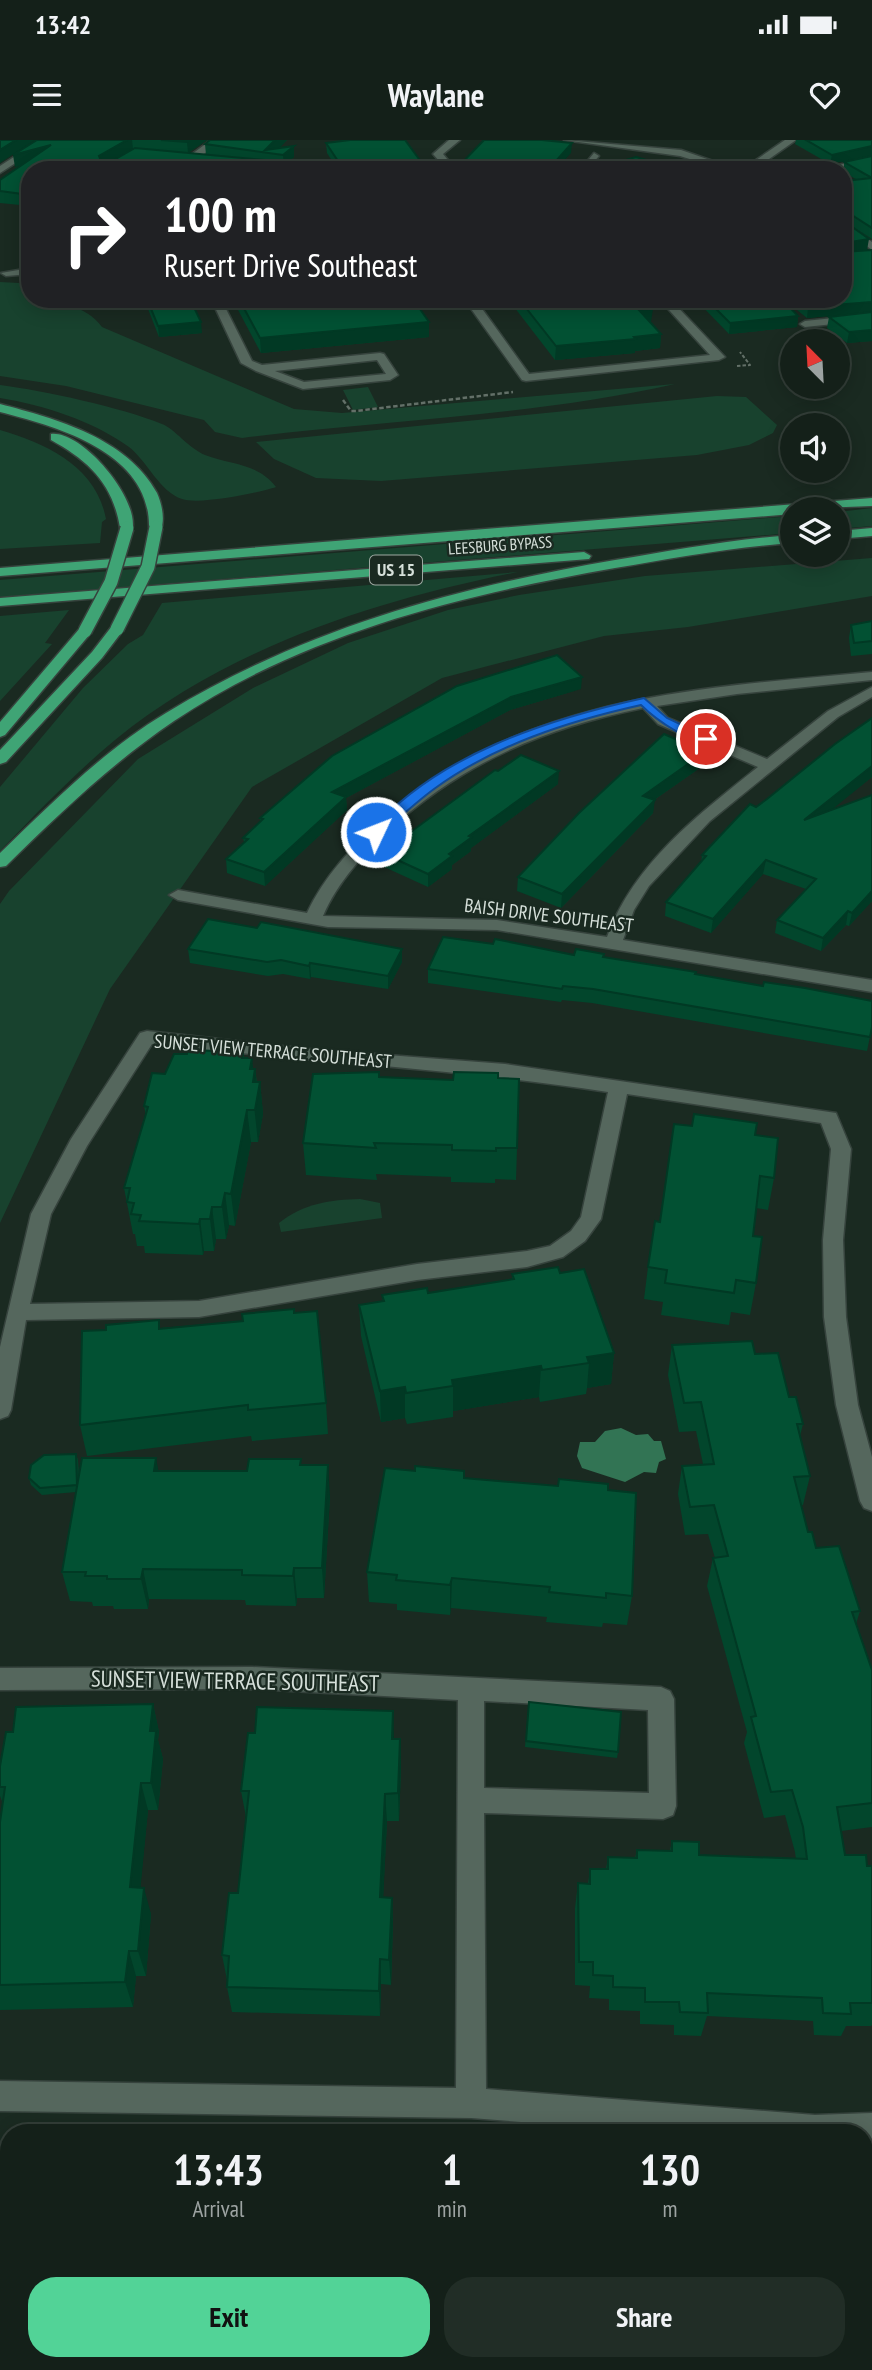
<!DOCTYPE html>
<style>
:root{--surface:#142019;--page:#212d26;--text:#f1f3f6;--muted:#9da3a2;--line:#333e38;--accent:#52d397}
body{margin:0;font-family:"PT Sans Narrow",sans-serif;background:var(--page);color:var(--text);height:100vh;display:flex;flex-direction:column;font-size:26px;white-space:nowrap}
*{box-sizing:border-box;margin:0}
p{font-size:23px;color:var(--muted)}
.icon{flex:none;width:38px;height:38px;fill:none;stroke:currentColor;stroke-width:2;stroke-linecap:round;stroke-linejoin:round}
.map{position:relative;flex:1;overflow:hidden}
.side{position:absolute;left:0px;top:1984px;width:873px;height:247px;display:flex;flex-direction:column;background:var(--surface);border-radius:28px 28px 0 0;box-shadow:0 4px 18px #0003,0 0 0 2px var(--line)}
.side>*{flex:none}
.banner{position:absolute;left:21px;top:21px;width:831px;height:147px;border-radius:28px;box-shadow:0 4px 18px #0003,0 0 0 2px var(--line);background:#202124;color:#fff;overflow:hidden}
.needle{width:46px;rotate:336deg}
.fabs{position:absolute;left:780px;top:189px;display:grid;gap:14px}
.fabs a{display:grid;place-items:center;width:70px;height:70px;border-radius:50%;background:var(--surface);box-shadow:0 4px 18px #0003,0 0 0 2px var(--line);font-size:35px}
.pin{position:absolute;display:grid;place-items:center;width:60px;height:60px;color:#fff;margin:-30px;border:4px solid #fff;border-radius:50%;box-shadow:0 2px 7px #0007}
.me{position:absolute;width:77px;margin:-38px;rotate:47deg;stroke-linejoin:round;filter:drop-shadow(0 0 5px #0008)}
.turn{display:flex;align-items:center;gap:24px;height:147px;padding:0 28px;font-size:32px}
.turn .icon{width:91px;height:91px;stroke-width:2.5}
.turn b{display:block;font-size:49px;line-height:60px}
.eta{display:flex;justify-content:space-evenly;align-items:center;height:119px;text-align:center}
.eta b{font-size:42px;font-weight:700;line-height:49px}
.action{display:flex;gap:14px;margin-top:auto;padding:14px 28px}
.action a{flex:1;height:80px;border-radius:28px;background:var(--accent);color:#111;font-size:28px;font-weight:700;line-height:80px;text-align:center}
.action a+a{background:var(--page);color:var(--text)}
.status{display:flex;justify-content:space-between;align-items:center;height:49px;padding:0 35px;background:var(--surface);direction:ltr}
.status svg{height:19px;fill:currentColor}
header{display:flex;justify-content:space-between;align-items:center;height:91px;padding:0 28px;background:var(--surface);font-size:32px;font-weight:700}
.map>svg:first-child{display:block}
.green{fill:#18422e}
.water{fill:#327454}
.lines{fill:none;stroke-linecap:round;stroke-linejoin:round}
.minor-casing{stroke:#36433d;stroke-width:3}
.highway-casing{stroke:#36433d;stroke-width:3}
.path-far1{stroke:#637068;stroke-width:2;stroke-dasharray:3.5 2;stroke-linecap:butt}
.path{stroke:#637068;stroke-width:2.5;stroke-dasharray:4.5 2.5;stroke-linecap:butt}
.minor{fill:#55675d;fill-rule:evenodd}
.highway{fill:#3fa475;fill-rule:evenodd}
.highway-bridge-casing{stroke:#36433d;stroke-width:16;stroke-linecap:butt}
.highway-bridge{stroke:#3fa475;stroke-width:13}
.wall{fill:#02462c}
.shaded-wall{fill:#013924}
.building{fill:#025133;stroke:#013924;stroke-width:2}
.route{fill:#1a73e8;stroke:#114b97;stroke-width:2}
.labels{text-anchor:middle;stroke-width:5;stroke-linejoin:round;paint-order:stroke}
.far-street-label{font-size:16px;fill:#d6e0da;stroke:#1a2a21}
.shield{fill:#1a2a21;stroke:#9ea9a2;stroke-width:2}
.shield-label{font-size:18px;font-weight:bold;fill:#d6e0da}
.street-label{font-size:19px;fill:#d6e0da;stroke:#1a2a21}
.near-street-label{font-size:23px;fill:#d6e0da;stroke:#1a2a21}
</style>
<div class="status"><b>13:42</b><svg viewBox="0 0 49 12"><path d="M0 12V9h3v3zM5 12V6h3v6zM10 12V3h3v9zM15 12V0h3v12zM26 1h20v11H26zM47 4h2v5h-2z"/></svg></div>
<header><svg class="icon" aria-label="menu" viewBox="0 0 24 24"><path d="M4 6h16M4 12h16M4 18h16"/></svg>Waylane<svg class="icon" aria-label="heart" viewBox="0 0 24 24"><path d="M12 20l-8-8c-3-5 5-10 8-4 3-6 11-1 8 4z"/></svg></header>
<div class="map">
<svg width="872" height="2230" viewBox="0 0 872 2230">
<rect width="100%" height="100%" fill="#1a2a21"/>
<g class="green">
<path d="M0,142L19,143L30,149V159C55,159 87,166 102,187L294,269L342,273L675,244C533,276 386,280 242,298L215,292L204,280L66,246L0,236Z"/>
<path d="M0,245C45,251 120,267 162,284C175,289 187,307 205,315C231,325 258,323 276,347C258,353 200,365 182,359C160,352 147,321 129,307C93,281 44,265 0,258Z"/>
<polygon points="368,247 378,267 353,270 343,250"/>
<polygon points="717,256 746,257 777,285 773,293 749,305 697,315 381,341 316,338 274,319 256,302"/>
<path d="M0,290C47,304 96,326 106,379L102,382L100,403L0,409Z"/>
<polygon points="872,368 872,386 838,389 838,372"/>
<polygon points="793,376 793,393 0,457 0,440"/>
<polygon points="872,418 872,456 688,487 604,496 442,538 252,647 110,849 0,1083 0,764 9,751 138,619 253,548 348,503 448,470 519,455 645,436"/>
<path d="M518,432C377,460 229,507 115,600C74,634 37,673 0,711V647L83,548L128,504L143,495L162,463Z"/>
<polygon points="69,470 45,503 52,504 0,561 0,476"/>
<path d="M360,1059L380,1063L382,1078L281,1092L279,1083C304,1063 330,1060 360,1059Z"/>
<polygon points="0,2052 9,2053 9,2222 864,2222 865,2096 872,2096 872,2230 0,2230"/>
</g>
<polygon class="water" points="621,1288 636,1295 648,1294 654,1301 661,1301 666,1319 659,1322 656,1333 644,1332 625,1342 582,1328 577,1316 580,1302 595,1302 605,1291"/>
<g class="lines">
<g class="minor-casing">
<g id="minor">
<polygon points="40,0 51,0 0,33 0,26"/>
<polygon points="211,0 222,0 200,17 215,19 215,23 188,21 188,17"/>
<polygon points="449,0 460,0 443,14 456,30 447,30 433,14"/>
<polygon points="564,0 681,10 739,30 725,30 680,16"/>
<polygon points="785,0 796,0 762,24 756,24 756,20"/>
<polygon points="594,13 599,16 590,26 600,30 580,30"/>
<polygon points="872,17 872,23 837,30 818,30"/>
<polygon points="248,22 287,27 291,30 245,27"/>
<polygon points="844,82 872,102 872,110 844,89"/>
<polygon points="30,128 30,134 6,136 1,133"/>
<path d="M211,159H221L252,221L262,225L380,213L384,214L398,235L390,240L303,249L256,231L241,223ZM377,220L386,234L304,242L275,231Z"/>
<polygon points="464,159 475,159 529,234 710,215 659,159 670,159 725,217 719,220 526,241 522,240"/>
<polygon points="872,174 872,180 805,187 800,184 805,181"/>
<path d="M872,532V540L737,554L657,566L668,578L767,619L828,571L872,547V557L838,577L710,681L649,746L634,770L623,800L872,840V852L497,790L328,787L178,760L169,755L178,750L307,773C324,736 353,706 383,678C520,556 699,548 872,532ZM643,568L658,584L758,627C699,674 633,724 607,797L497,780L323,776C338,741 364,714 391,688C466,621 545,588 643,568Z"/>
<path d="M147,891L309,909L505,924L836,973L851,1009L843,1100L846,1177L858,1265L872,1317V1371L864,1368L860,1361L836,1265L824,1177L823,1100L831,1009L821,983L627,954L601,1079L585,1101L563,1117L527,1127L417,1140L199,1177L26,1180L11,1270L8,1276L0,1279V1207L31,1074L71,999L140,893ZM152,904C304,921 457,929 608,952L581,1077L571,1091L550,1106L527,1111L417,1124L199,1161L30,1164L51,1074L87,1006Z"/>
<path d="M252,1527L661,1547L670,1551L674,1559L676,1666L673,1675L663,1679L484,1673L486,1949L815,1975L872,1973V2003H864V1993H664L471,1978L0,1971V1941L456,1948L458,1560L252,1549L0,1550V1528ZM484,1561L648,1570L649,1653L484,1648Z"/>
</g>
</g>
<g class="highway-casing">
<g id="highway">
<path d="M0,264C57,279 127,298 157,353C162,364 165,379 161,390L149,387C150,313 59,287 0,272Z"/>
<path d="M51,294C82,290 141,360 132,391L120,388C113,344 89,321 51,300Z"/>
<polygon points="872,358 872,366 793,369 793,374 0,436 0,428"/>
<polygon points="872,388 872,396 838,399 838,391"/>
<path d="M793,395V403C733,407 674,418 615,428C462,455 305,493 174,581C112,623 59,674 6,726L0,727V713C52,663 104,610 166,573C306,488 454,448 615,420C674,410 733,399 793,395Z"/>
<polygon points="584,412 591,416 589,419 0,466 0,458"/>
<polygon points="117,485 124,489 102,518 6,622 0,624 0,610 92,512 112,486"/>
<polygon points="85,487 90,488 90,494 5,595 0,597 0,582 80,488"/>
</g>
</g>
<polyline class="path-far1" points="737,226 750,225 740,212"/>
<polyline class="path" points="343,260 351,271 356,271 513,252"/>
<use href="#minor" class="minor"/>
<use href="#highway" class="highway"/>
<g class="highway-bridge-casing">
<g id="highway-bridge">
<polyline points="117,489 148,427 156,387"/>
<polyline points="85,491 111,442 127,388"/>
</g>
</g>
<use href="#highway-bridge" class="highway-bridge"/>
</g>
<g class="wall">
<polygon points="37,0 207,0 188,13 206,15 205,4 210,0 287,0 279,8 294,17 284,26 276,25 276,30 30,30 30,66 0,63 0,40 23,24 15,27"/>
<polygon points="796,0 872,0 872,15 830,24 795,4"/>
<polygon points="326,3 427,30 338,30 327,13"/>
<polygon points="872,16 872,99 850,85 867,110 872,110 872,201 847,203 827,188 829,177 859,173 807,178 787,162 786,163 798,176 797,187 729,194 695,159 844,159 844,41 857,40 844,32 844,22"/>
<polygon points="146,159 202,193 159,197 148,169"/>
<polygon points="236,159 413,159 429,182 429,197 261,213 237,168"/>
<polygon points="508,159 644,159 651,182 650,183 661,194 660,208 635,211 635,213 555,220"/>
<polygon points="872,481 872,514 851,516 849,498 851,485"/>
<polygon points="581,549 510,570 346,658 347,670 265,746 227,733 226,719 244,702 243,698 260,682 260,678 332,616"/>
<polygon points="872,578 872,637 830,670 872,655 872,761 849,786 846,785 821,811 775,793 777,780 806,749 763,734 711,793 665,776 666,762 701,723 702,715 756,667 767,659"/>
<polygon points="705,612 704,625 654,660 653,673 561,768 517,751 518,737"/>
<polygon points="498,631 558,644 471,708 471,711 452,725 452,729 428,747 382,726 382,713"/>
<polygon points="257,788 402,809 402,822 388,849 311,837 310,839 283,834 268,836 190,823 188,809"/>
<polygon points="604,814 603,818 696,834 872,887 867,911 592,863 562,860 561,862 428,843 428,829 574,815"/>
<polygon points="243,912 244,918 253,929 255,929 257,942 260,942 263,974 258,1002 251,1002 235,1086 229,1085 226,1099 216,1099 214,1111 204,1111 203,1115 145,1113 144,1106 137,1106 135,1094 133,1094 124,1048 146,976 144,966 165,934 187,914"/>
<polygon points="379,937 453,940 498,938 517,1008 516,1040 495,1039 495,1043 451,1042 451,1037 376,1034 377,1040 306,1035 303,1003"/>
<polygon points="755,995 774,1038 768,1070 756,1068 753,1096 756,1143 750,1175 731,1172 729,1185 661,1175 663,1162 644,1159 648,1127 660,1082"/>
<polygon points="560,1133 614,1213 611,1244 587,1248 586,1254 540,1262 539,1257 453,1271 453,1277 407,1284 405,1278 381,1282 361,1196 359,1165 383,1162 382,1155 428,1153 512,1140 512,1134"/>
<polygon points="294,1173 326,1263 328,1294 252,1301 251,1296 87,1316 80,1285 106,1190 160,1188 243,1181"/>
<polygon points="672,1205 755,1214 789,1257 803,1284 800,1296 810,1336 803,1365 801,1365 808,1392 816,1408 860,1471 856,1484 872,1530 872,1687 841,1691 845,1715 867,1726 872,1726 872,1885 871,1886 846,1886 841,1896 814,1895 813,1881 707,1876 701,1896 674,1895 674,1885 640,1884 640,1871 609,1870 609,1859 589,1858 590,1846 575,1845 575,1768 578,1743 588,1744 590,1729 606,1729 608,1717 635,1718 637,1710 670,1710 672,1701 699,1715 796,1719 795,1712 785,1675 764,1678 744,1603 747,1592 707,1446 713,1418 715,1418 708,1394 685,1395 678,1354 682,1326 703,1324 696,1291 679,1292 668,1235"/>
<polygon points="76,1314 78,1320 79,1335 158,1331 247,1331 301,1319 301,1325 330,1356 324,1458 297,1458 296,1466 246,1465 245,1460 149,1459 148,1469 114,1469 113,1466 93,1466 92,1462 70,1461 62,1432 76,1352 42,1355 31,1345 29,1338"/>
<polygon points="415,1331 464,1338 608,1350 632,1456 627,1485 603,1483 602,1487 546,1482 547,1477 451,1468 450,1475 397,1470 397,1464 369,1462 367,1432"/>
<polygon points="529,1562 618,1612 617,1618 525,1607"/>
<polygon points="153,1564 159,1592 158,1600 163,1619 158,1670 148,1670 140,1748 151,1774 146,1836 136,1836 133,1867 0,1870 0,1682 3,1664 0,1656 0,1626 13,1592"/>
<polygon points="394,1599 400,1599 401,1627 399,1681 387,1681 383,1757 392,1758 393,1784 391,1845 381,1844 380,1876 232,1872 227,1847 227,1840 222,1815 238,1753 246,1677 241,1651"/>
</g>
<g class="shaded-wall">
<polygon points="16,0 35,0 0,23 0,10"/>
<polygon points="127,0 132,0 133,9 101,28 99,16"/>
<polygon points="190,0 207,0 188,13 187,2"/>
<polygon points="275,0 287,0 274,14 265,10"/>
<polygon points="572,3 571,13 556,30 548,30"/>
<polygon points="51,5 52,16 15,27 13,15"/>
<polygon points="294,6 294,17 284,26 283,15"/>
<polygon points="872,6 872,15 830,24 832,15"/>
<polygon points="276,21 276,30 265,30"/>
<polygon points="869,99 867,110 844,113 844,103"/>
<polygon points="872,162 872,172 807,178 808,167"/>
<polygon points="653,169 651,182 638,184 639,170"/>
<polygon points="798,176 797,187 729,194 730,183"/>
<polygon points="201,182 202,193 159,197 158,186"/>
<polygon points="429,182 429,197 261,213 260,198"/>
<polygon points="872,190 872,201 847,203 849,192"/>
<polygon points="661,194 660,208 635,211 635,213 555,220 556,206"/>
<polygon points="582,537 581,549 510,570 346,658 347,670 265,746 264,732 332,652 511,557"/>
<polygon points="705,612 704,625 641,669 643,656"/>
<polygon points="872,626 872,637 802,694 804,680"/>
<polygon points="559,631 558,644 471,708 471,711 452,725 452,729 428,747 428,734 469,696"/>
<polygon points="655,660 653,673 561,768 562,754"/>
<polygon points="766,720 763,734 711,793 713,779"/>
<polygon points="872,751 872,761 849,786 852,773"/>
<polygon points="848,771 846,785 821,811 823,798"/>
<polygon points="402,809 402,822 388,849 388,836"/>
<polygon points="310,823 311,837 310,839 309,826"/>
<polygon points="252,918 254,936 255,929 258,954 260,942 263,974 258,1002 250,929"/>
<polygon points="247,970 251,1002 235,1086 231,1054"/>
<polygon points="225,1053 229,1085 226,1099 222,1067"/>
<polygon points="212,1067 216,1099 214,1111 210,1079"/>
<polygon points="200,1079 204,1111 203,1115 199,1084"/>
<polygon points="614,1213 611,1244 587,1248 589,1223 587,1217"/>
<polygon points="541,1226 539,1257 453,1271 453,1246 452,1240"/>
<polygon points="405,1247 405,1278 381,1282 380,1251"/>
<polygon points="156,1318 162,1349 154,1331"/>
<polygon points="328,1325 330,1356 324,1458 322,1428"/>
<polygon points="294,1428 297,1458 296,1466 293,1436"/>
<polygon points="143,1429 149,1459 148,1469 141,1439"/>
<polygon points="452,1438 451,1468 450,1475 450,1445"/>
<polygon points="153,1564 159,1592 158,1600 163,1619 158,1670 151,1643 150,1591"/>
<polygon points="393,1571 394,1599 392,1599"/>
<polygon points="400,1599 401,1627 399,1681 398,1653"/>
<polygon points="141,1643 148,1670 138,1774 130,1747"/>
<polygon points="385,1654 387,1681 382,1783 380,1757"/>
<polygon points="144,1748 151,1774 146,1836 138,1811"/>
<polygon points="392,1758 393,1784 391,1845 389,1820"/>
<polygon points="129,1811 136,1836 133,1867 125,1842"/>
<polygon points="380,1819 381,1844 380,1876 379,1851"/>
</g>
<g class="building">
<polygon points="0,0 16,0 0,10"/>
<polygon points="37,0 127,0 99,16 101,21 112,21 135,8 276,21 265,30 30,30 30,55 0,51 0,40 51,5 13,15"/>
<polygon points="161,0 190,0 187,2"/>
<polygon points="210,0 275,0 265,10 294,6 283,15 205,4"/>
<polygon points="350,0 405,0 427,30 344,30 326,3"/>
<polygon points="484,0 542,0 572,3 548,30 455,30"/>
<polygon points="806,0 872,0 872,6 832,15"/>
<polygon points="872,16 872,38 844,22"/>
<polygon points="636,17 680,30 591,30"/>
<polygon points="872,38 872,88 844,70 844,81 869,99 844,103 844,112 872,110 872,162 808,167 798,159 844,159 844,41"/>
<polygon points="30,69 30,83 26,71"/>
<polygon points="147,159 190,159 201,182 158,186"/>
<polygon points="239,159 413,159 429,182 260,198"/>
<polygon points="519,159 644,159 653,169 639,170 661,194 634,197 636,199 556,206"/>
<polygon points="706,159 782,159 798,176 730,183"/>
<polygon points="872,172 872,190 849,192 829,177"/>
<polygon points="872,481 872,501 854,503 851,485"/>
<polygon points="557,515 582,537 511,557 332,652 346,657 264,732 226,719 248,699 243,698 263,679 260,678 332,616 457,546"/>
<polygon points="872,578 872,626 804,680 872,655 872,751 852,773 848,771 823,798 777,780 816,739 766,720 713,779 666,762 706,716 702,715 750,664 756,667 767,659 835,604"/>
<polygon points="664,594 705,612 643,656 655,660 562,754 518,737 579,673"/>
<polygon points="521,615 559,631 469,696 472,697 449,714 452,716 428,734 382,713 495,630 498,631"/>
<polygon points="208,779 257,788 261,782 402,809 388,836 310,823 309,826 281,820 267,822 188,809"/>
<polygon points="443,797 493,804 495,799 574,815 576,809 604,814 603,817 696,832 695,834 763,846 764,842 805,848 872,861 872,887 870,897 593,849 563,846 562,849 428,829"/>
<polygon points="188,910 243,912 242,918 252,918 250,929 255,929 253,942 260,942 255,970 247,970 231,1054 225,1053 222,1067 212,1067 210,1079 200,1079 199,1084 139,1081 141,1075 131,1074 134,1063 127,1062 130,1048 124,1048 148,967 144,966 152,933 165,934 174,914 187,914"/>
<polygon points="379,932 379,937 453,940 454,932 498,933 498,938 519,939 517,1008 496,1008 496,1011 452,1010 452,1005 374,1003 376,1008 303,1003 313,934"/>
<polygon points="694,974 757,983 755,995 778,998 774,1038 760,1036 753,1096 762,1097 756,1143 736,1140 734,1153 665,1143 667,1130 648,1127 655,1081 660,1082 674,984 692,986"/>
<polygon points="558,1127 560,1133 584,1129 614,1213 587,1217 589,1223 542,1230 541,1226 452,1240 453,1246 406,1253 405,1247 380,1251 359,1165 384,1161 382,1155 427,1148 428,1153 514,1139 512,1134"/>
<polygon points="294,1169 294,1173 317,1171 326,1263 248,1270 248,1265 80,1285 82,1191 106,1190 106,1185 159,1180 159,1189 243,1181 242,1174"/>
<polygon points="752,1201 755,1214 778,1213 789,1257 796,1257 803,1284 797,1284 810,1336 794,1337 808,1392 812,1392 816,1408 839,1406 860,1471 852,1472 872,1530 872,1663 837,1667 845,1715 866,1715 867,1726 872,1726 872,1863 850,1863 851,1874 823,1873 822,1858 707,1853 708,1873 680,1872 679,1862 645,1862 645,1848 613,1847 613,1836 593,1835 593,1822 579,1822 578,1743 590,1744 590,1729 608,1729 608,1717 637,1718 637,1710 672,1711 672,1701 699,1702 699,1715 807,1719 803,1687 792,1650 771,1652 751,1577 756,1576 713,1418 728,1416 714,1365 690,1367 682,1326 714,1324 701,1262 684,1263 672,1205"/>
<polygon points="76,1314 77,1345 40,1348 29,1338 31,1325 44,1315"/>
<polygon points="82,1318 156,1318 154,1331 247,1331 249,1319 301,1319 300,1325 328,1325 322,1428 294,1428 293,1436 242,1435 242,1430 143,1429 141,1439 107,1439 107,1436 85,1436 86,1432 62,1432"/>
<polygon points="415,1326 464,1331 464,1338 558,1346 559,1339 608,1344 608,1350 636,1353 632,1456 606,1453 606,1458 549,1452 550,1447 452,1438 450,1445 396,1440 397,1435 367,1432 385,1328 415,1331"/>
<polygon points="529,1562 621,1572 618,1612 526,1601"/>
<polygon points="153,1564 150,1591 156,1591 151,1643 141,1643 130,1747 144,1748 138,1811 129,1811 125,1842 0,1845 0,1682 5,1647 0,1647 0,1626 6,1592 13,1592 16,1567"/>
<polygon points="257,1567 393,1571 392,1599 400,1599 398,1653 385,1654 380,1757 392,1758 389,1820 380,1819 379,1851 227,1847 229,1816 222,1815 229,1753 238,1753 249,1651 241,1651 248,1593 255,1593"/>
</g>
<path class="route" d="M644,558L667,578L712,599C696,610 653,577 641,565C569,581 494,605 434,649C415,663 398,679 381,694L370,692C436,615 548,579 644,558Z"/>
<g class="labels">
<g class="far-street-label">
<text transform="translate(500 405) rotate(-4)" y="6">LEESBURG BYPASS</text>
</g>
<rect class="shield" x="370" y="415.5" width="52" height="29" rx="5"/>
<g class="shield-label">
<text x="396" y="436">US 15</text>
</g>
<g class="street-label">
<text transform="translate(549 775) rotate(7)" y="7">BAISH DRIVE SOUTHEAST</text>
<text transform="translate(273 911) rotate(5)" y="7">SUNSET VIEW TERRACE SOUTHEAST</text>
</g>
<g class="near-street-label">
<text transform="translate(235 1541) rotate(1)" y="8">SUNSET VIEW TERRACE SOUTHEAST</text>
</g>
</g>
</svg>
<div class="fabs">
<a><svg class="needle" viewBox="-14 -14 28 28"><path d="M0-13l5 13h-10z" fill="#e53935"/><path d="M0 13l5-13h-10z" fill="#9da3a2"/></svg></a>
<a><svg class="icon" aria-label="sound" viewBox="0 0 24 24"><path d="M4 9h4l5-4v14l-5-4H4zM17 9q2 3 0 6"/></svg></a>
<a><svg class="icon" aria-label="layers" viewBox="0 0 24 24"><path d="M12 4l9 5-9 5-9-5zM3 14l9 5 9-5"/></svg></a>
</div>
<div class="pin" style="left:706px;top:599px;background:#d93025"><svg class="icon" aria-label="arrive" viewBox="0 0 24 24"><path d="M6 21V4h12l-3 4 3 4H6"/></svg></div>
<svg class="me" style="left:376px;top:692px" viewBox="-20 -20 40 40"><circle r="17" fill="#1a73e8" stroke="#fff" stroke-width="3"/><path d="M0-11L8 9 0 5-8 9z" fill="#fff"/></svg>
<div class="banner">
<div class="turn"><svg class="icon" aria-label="right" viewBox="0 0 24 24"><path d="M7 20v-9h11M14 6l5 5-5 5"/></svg><div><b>100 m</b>Rusert Drive Southeast</div></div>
</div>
<section class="side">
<div class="eta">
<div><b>13:43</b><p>Arrival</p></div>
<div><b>1</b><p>min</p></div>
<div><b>130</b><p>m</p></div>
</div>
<div class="action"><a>Exit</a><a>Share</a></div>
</section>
</div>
